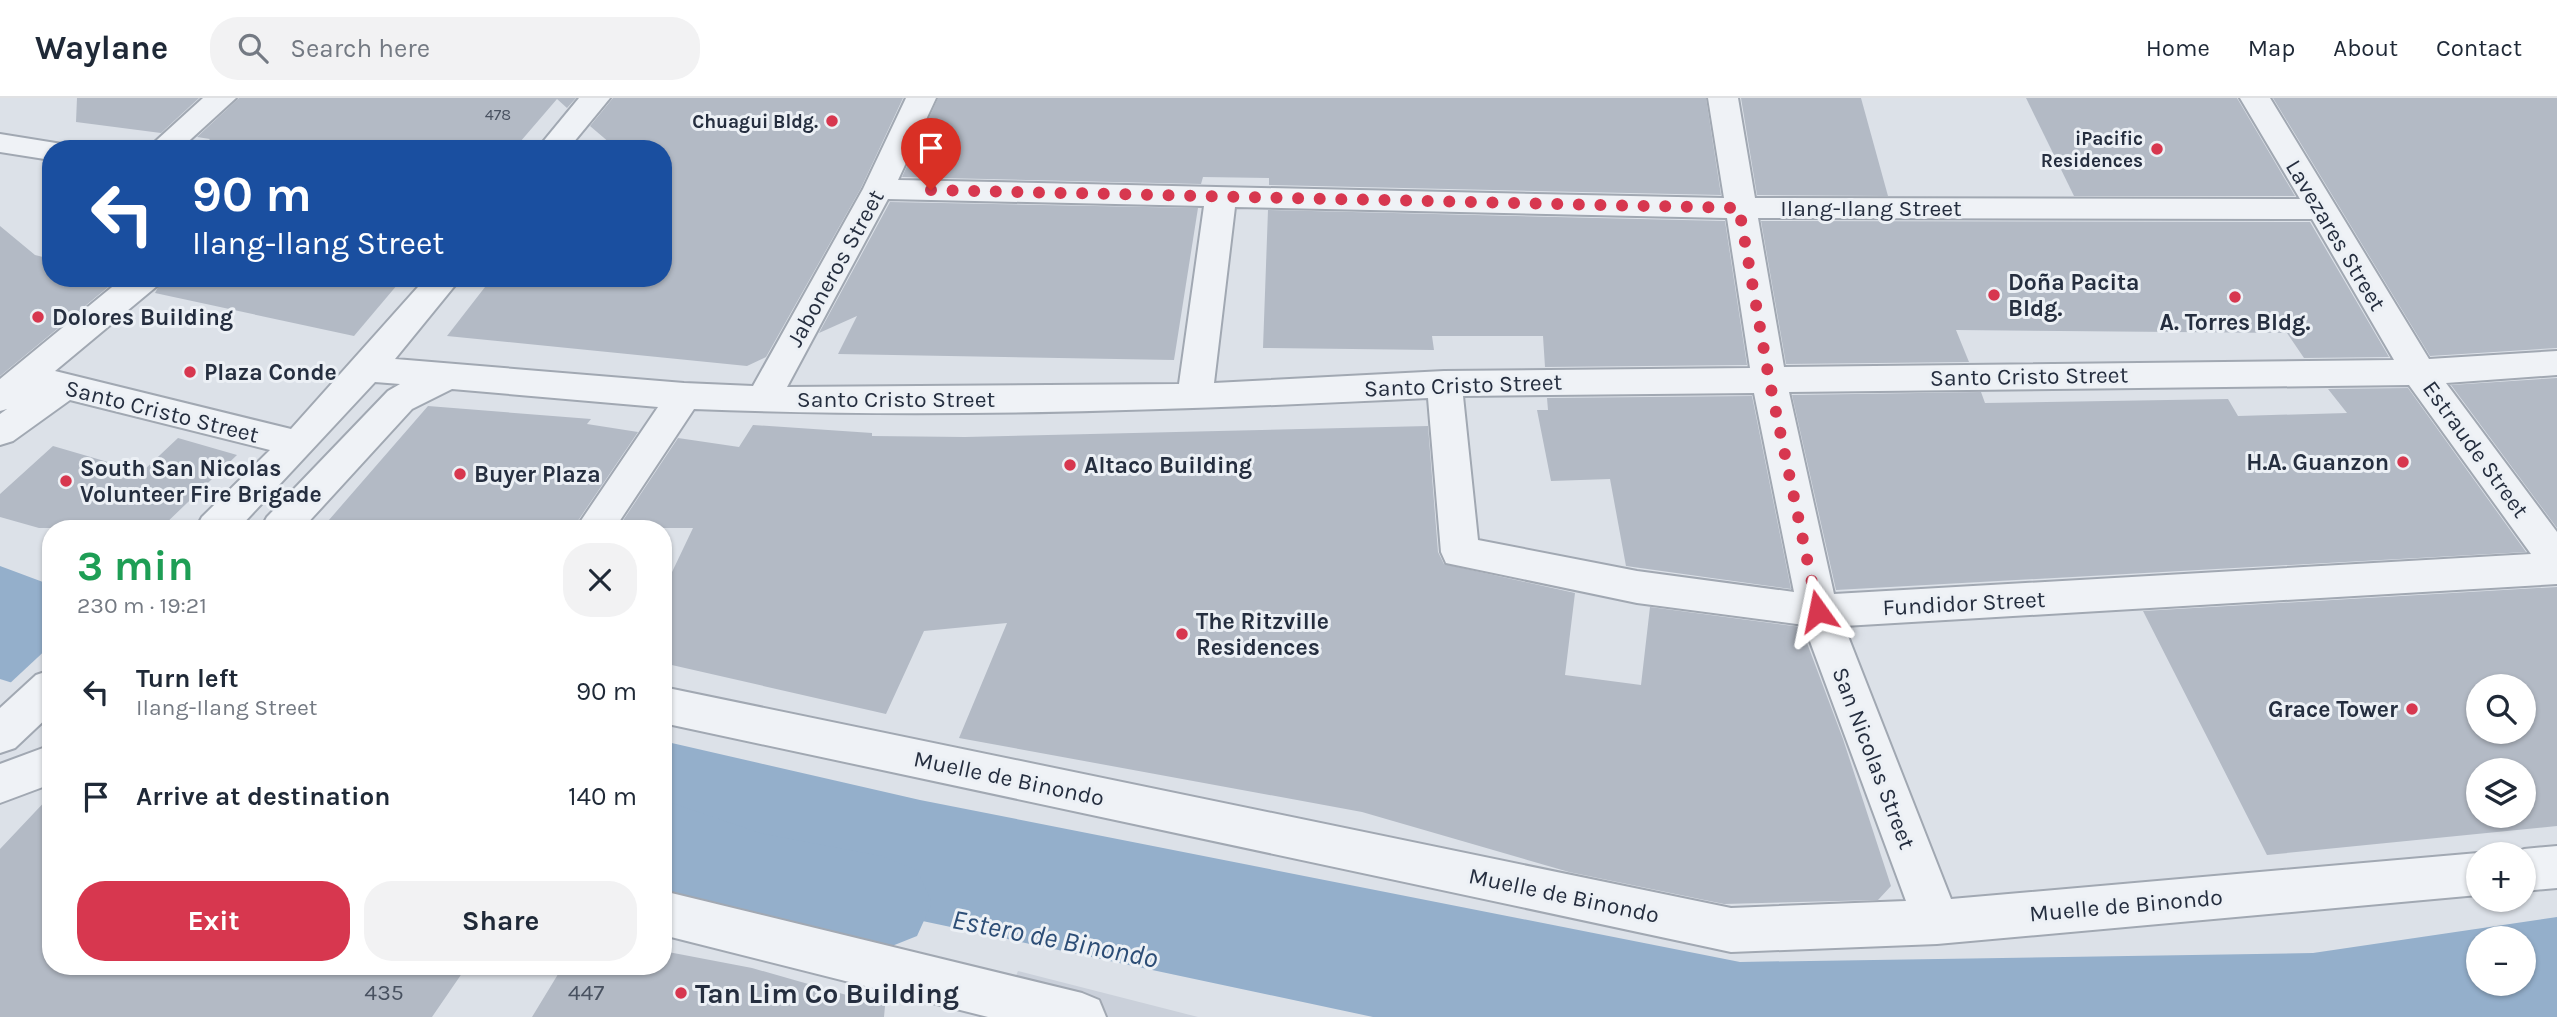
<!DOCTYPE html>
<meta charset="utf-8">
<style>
:root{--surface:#fff;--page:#f2f2f3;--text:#1f2937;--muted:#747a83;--line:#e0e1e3;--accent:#d7374f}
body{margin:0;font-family:Karla,sans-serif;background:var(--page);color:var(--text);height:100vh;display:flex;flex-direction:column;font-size:26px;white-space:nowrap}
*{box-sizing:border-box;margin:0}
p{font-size:23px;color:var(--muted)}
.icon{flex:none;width:38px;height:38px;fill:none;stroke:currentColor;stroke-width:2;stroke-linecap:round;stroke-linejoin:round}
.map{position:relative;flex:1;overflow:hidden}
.sheet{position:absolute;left:42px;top:422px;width:630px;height:455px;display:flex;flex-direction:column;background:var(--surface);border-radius:28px;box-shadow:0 2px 5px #0004}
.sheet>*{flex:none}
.guide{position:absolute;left:42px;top:42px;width:630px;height:147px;border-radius:28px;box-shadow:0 2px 5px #0004;background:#1a4fa0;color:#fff;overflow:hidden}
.buttons{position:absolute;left:2466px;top:576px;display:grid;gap:14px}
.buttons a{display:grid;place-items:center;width:70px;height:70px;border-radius:50%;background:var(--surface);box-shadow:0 2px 5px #0004;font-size:35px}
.pin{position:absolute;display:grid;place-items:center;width:60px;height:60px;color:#fff;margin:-72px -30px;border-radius:50% 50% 50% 0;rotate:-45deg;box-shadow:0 0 7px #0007}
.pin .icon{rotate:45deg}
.me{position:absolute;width:77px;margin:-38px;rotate:348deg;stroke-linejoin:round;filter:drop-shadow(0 0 5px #0008)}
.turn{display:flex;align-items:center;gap:24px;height:147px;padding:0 35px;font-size:32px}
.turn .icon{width:91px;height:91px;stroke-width:2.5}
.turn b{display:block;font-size:49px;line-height:60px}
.round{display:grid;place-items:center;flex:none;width:74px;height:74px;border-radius:28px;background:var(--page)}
.overview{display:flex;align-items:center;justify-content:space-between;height:119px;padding:0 35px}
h1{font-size:42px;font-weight:700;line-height:52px;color:#1e9e55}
.action{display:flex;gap:14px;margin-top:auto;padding:14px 35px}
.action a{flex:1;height:80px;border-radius:28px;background:var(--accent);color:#fff;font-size:28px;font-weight:700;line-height:80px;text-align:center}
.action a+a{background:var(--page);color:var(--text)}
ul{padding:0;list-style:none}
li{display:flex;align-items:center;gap:21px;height:105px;padding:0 35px}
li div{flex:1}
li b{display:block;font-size:26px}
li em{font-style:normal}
header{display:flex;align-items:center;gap:42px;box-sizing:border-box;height:98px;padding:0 35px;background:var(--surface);border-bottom:2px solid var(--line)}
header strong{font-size:33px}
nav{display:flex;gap:38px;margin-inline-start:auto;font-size:24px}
.search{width:490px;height:63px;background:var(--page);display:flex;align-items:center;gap:18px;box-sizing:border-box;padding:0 24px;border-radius:28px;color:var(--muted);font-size:26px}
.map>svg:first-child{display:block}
.built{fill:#cad0da}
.water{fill:#94afcb;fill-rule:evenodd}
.pier{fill:#dce1e8}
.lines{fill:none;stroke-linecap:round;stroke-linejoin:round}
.river{fill:#94afcb;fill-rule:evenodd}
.building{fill:#b3bac5;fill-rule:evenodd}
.minor-casing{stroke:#a1a8b2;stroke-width:4}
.minor{fill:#eff2f6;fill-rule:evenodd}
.route{stroke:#d7374f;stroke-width:12;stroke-dasharray:0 21.6}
.poi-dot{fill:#d7374f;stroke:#ecf0f5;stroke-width:2.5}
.labels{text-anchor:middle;stroke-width:6;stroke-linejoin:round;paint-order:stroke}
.far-number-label{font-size:16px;fill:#485160}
.far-poi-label{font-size:19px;font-weight:bold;fill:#252e3f;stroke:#ecf0f5;text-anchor:end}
.street-label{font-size:23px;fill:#252e3f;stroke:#ecf0f5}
.poi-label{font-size:23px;font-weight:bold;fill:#252e3f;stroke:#ecf0f5;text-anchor:start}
.near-number-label{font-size:23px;fill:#485160}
.near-water-label{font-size:28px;font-style:italic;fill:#2c4d76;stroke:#ecf0f5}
.near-poi-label{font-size:28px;font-weight:bold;fill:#252e3f;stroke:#ecf0f5;text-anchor:start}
</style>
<header>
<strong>Waylane</strong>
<div class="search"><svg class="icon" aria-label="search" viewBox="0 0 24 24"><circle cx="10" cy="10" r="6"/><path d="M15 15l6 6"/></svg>Search here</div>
<nav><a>Home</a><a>Map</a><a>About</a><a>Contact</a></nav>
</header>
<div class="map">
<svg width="2557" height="919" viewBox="0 0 2557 919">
<rect width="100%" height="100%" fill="#dce1e8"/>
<polygon class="built" points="1018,873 1198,919 998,919"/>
<g class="water">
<polygon points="0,468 51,487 51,597 0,581"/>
<path d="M663,643L920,702L1740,864L2313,855L2557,819V919H1373L913,821L663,755ZM2478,840H2524V886H2478Z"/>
</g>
<polygon class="pier" points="51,547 51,601 8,587"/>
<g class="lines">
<polygon class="river" points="663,702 760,735 882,758 917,772 932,805 917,838 882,852 760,827 663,792"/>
</g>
<g class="building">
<polygon points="77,0 199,0 161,35 76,24"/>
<polygon points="239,0 576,0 567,10 557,1 514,51 200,51 210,41 197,39"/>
<polygon points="613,0 903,0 861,90 766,259 747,268 447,238 492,180 663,180 663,51 617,51 590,28"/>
<polygon points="938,0 1706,0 1721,97 1269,87 1269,80 1203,79 1201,86 902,79"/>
<polygon points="1741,0 1861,0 1888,98 1757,97"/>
<polygon points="2026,0 2237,0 2295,98 2074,98"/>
<polygon points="2273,0 2557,0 2557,250 2430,258"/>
<polygon points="890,104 1198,110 1174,262 838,256 857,218 819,235"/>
<polygon points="1268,112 1725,123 1747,267 1545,269 1543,238 1432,238 1434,252 1263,250"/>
<polygon points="1761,123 2310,124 2389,259 2304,260 2287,235 1956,232 1969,264 1786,266"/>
<polygon points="0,128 35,157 51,161 51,180 119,180 0,278"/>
<polygon points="163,180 403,180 354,238 155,195"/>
<polygon points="2557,280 2557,430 2451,287"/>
<polygon points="2408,290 2526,454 1836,492 1792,297 1981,294 1985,305 2228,301 2238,318 2347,315 2328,291"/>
<polygon points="1752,298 1791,491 1626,468 1610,381 1551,383 1537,312 1548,312 1547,300"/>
<polygon points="428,308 591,321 587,326 638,334 573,430 322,430"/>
<polygon points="753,327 872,335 872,338 965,339 1428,328 1438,454 1444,466 1575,495 1565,577 1641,587 1650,509 1801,529 1843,641 1891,788 1878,802 1724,806 1569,774 1362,714 959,640 1007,525 924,533 886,616 663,565 663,493 693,430 618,430 678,340 739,349"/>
<polygon points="178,340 237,357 161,430 39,430 0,419 0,396 53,348 142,374"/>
<path d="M2557,489V728L2267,757L2143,513ZM2478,588H2524V634H2478ZM2478,672H2524V718H2478Z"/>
<polygon points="51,697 51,868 467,868 432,919 0,919 0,751"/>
<polygon points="663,853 752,870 885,908 884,919 532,919 563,868 663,868"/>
</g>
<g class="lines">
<g class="minor-casing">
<g id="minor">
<polygon points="203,0 236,0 180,51 147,51"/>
<polygon points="579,0 610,0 568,51 537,51"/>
<path d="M906,0H936L898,82L1724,100L1708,0H1738L1755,100L2300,101L2240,0H2270L2429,261L2557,253V277L2446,285L2557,434V486L1844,528L1951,801L2478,755L2481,756H2478V797L1937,846L1731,854L663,625V589L1731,810L1906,803L1804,527L1637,505L1446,465L1441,454L1428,300C1184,312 938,321 694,311L615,430H576L658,309L452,291L412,311L303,430H261L267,419L388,293L400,286L375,284L239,430H196L202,419L270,352L70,302L13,343L0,347V316L7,311L0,313V281L123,180H161L157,188L55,273L291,331L426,180H461L395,261L684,285L753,288L863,91ZM888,101L1204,108L1179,286L787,289ZM1235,109L1727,120L1750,270L1444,273L1214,285ZM1758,120L2312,121L2394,262L1784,269ZM2409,287L2531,456L1834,496L1789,294ZM1754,295L1794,494L1637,473L1478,442L1463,298Z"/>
<polygon points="0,36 62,46 65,51 51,51 51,62 0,54"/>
<polygon points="51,572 51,616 15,650 0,655 0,610 36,577"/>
<polygon points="51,647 51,686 0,705 0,666"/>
<polygon points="2557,748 2557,790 2524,793 2524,756 2511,756 2524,751"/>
<polygon points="663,793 1082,895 1099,902 1106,919 988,919 663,837"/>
</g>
</g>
<use href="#minor" class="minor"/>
</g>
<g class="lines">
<polyline class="route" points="931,92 1739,110 1769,281 1818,513"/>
</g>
<g class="poi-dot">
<circle cx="832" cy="23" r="7"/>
<circle cx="2157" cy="51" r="7"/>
<circle cx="1994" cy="197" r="7"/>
<circle cx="2235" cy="199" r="7"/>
<circle cx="38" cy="219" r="7"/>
<circle cx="190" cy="274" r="7"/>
<circle cx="2403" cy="364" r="7"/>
<circle cx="1070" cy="367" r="7"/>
<circle cx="460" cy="376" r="7"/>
<circle cx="66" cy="383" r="7"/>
<circle cx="1182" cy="536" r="7"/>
<circle cx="2412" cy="611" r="7"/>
<circle cx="681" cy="895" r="7"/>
</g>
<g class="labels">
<g class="far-number-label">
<text x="498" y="22">478</text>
</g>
<g class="far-poi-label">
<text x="818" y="30">Chuagui Bldg.</text>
<text x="2143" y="47">iPacific<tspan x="2143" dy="22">Residences</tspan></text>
</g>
<g class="street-label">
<text x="1871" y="118">Ilang-Ilang Street</text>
<text transform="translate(2336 137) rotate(59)" y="8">Lavezares Street</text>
<text transform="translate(835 170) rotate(-61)" y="8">Jaboneros Street</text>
<text transform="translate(2029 278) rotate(-1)" y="8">Santo Cristo Street</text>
<text transform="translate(1463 287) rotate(-2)" y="8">Santo Cristo Street</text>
<text x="896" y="309">Santo Cristo Street</text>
<text transform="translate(162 313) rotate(14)" y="8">Santo Cristo Street</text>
<text transform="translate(2476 351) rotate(54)" y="8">Estraude Street</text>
<text transform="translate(1964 505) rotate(-3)" y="8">Fundidor Street</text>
<text transform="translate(1874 660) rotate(69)" y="8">San Nicolas Street</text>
<text transform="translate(1009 680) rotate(12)" y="8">Muelle de Binondo</text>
<text transform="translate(1564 797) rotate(12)" y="8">Muelle de Binondo</text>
<text transform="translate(2126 807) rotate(-5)" y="8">Muelle de Binondo</text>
</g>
<g class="poi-label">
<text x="2008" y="192">Doña Pacita<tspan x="2008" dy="26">Bldg.</tspan></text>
<text x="52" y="227">Dolores Building</text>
<text x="2235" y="232" text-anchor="middle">A. Torres Bldg.</text>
<text x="204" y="282">Plaza Conde</text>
<text x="2389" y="372" text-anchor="end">H.A. Guanzon</text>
<text x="1084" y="375">Altaco Building</text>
<text x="80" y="378">South San Nicolas<tspan x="80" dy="26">Volunteer Fire Brigade</tspan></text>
<text x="474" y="384">Buyer Plaza</text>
<text x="1196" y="531">The Ritzville<tspan x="1196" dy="26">Residences</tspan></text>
<text x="2398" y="619" text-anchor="end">Grace Tower</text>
</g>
<g class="near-number-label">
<text x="384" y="902">435</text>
<text x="586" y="902">447</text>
</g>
<g class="near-water-label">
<text transform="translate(1055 840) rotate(11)" y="10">Estero de Binondo</text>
</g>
<g class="near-poi-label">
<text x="695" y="905">Tan Lim Co Building</text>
</g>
</g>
</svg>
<div class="buttons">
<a><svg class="icon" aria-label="search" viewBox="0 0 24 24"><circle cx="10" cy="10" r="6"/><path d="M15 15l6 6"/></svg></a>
<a><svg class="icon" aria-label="layers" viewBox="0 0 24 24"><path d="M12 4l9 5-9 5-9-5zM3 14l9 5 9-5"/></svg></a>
<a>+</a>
<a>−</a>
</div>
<div class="pin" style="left:931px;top:92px;background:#d93025"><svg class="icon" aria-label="arrive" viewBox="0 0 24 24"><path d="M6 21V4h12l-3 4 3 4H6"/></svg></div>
<svg class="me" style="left:1818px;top:513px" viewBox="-20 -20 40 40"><path d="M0-17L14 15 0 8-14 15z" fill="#d7374f" stroke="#fff" stroke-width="4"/></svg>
<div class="guide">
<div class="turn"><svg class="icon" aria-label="left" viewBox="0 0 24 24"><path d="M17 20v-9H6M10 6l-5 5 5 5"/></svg><div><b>90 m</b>Ilang-Ilang Street</div></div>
</div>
<section class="sheet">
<div class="overview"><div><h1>3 min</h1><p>230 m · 19:21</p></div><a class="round"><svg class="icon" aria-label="close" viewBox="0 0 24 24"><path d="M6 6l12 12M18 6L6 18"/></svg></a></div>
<ul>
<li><svg class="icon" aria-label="left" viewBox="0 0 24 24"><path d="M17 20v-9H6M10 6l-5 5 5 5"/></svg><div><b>Turn left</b><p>Ilang-Ilang Street</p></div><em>90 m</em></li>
<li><svg class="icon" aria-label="arrive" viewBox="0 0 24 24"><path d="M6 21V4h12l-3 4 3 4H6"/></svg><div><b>Arrive at destination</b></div><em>140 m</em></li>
</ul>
<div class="action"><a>Exit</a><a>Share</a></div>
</section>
</div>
